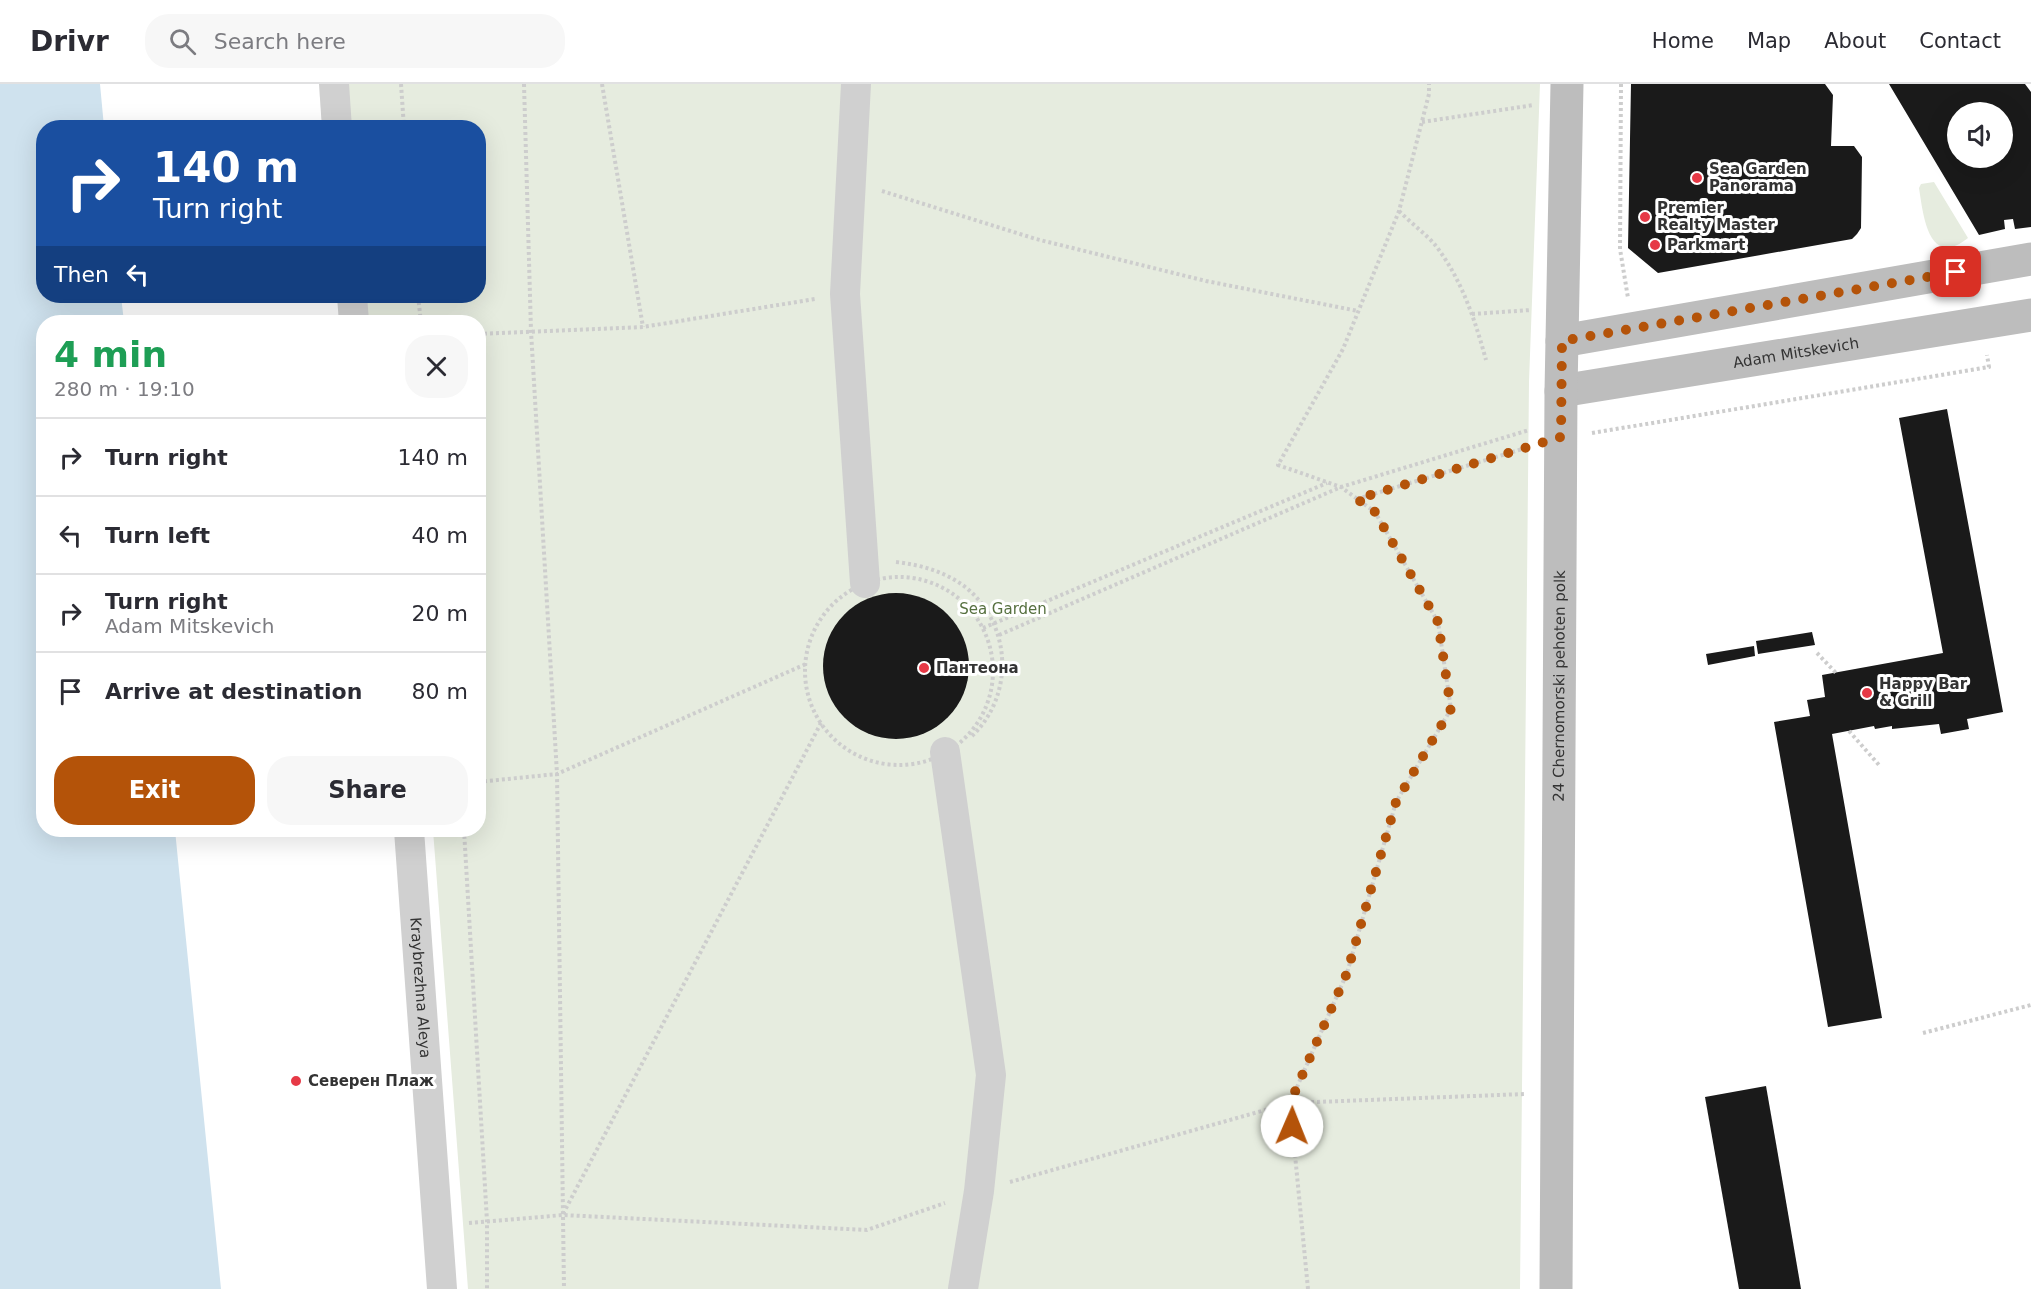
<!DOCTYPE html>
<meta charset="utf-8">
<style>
:root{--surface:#fff;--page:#f7f7f7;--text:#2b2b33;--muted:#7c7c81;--line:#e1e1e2;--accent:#b45309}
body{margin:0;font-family:"DejaVu Sans",sans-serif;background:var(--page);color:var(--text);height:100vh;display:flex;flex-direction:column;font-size:22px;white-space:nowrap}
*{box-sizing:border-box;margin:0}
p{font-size:20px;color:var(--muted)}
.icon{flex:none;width:33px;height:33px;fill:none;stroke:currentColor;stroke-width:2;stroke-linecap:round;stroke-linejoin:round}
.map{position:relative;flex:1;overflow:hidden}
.details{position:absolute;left:36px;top:231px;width:450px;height:522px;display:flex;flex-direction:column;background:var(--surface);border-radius:24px;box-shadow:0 6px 24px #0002}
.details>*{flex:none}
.top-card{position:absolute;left:36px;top:36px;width:450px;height:183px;border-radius:24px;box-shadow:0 6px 24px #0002;background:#1a4fa0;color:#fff;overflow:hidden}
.controls{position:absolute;left:1947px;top:18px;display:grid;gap:12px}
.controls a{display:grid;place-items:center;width:66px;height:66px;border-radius:50%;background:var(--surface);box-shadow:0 6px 24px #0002;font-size:30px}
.pin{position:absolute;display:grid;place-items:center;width:51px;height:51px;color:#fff;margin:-26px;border-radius:12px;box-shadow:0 3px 9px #0006}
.me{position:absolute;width:66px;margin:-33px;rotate:1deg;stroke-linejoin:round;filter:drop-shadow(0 0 4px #0008)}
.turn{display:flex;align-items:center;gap:21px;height:126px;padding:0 18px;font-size:27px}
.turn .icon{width:78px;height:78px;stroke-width:2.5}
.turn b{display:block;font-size:42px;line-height:51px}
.then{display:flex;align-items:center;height:57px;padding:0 18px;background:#0003;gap:12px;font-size:22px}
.round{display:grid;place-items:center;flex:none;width:63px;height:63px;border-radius:24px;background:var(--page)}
.head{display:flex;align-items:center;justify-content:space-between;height:102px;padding:0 18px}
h1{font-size:36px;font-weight:700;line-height:45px;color:#1e9e55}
.action{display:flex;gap:12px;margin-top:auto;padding:12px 18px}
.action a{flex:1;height:69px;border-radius:24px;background:var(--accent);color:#fff;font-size:24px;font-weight:700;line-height:69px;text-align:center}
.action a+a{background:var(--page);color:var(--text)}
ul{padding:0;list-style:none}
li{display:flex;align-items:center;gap:18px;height:78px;padding:0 18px;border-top:2px solid var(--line)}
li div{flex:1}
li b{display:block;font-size:22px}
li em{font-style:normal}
header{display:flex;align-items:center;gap:36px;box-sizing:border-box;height:84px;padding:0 30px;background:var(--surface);border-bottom:2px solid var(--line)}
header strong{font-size:28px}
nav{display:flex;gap:33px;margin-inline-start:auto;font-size:21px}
.search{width:420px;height:54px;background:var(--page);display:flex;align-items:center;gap:15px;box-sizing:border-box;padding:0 21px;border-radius:24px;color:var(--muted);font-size:22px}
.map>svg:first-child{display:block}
.green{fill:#e6ecdf}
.water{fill:#cfe2ee}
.building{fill:#1a1a1a;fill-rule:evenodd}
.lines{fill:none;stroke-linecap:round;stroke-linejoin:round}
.path{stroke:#cdcdcd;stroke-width:4;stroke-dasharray:3 3;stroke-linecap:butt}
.street{stroke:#d0d0d0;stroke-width:30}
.secondary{stroke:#bdbdbd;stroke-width:33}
.route{stroke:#b45309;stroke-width:10;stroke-dasharray:0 18}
.poi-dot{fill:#e63946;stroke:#fff;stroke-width:2}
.labels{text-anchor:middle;stroke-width:6;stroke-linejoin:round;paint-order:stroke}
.poi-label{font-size:15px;font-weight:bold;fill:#333;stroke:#fff;text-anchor:start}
.street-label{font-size:15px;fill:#333;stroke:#fff}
.park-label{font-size:15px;fill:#56703f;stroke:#fff}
</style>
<header>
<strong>Drivr</strong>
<div class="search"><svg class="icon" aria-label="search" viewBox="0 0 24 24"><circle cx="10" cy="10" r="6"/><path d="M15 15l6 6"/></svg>Search here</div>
<nav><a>Home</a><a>Map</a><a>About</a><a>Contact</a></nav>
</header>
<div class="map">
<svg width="2031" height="1205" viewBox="0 0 2031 1205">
<rect width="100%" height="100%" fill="#fff"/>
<g class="green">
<polygon points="347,0 1540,0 1529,298 1520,1205 468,1205 433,746 478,746 478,238 358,238 355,212 478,212 478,44 349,43"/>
<path d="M1934,98L1968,154C1928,186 1923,129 1919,104L1921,100Z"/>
</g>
<polygon class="water" points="0,0 100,0 104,43 44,44 44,212 121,212 124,238 44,238 44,746 175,746 221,1205 0,1205"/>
<g class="building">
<polygon points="1631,0 1825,0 1833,11 1831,62 1854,62 1862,73 1861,144 1857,150 1852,155 1658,189 1628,164"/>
<path d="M1889,0H2025L2031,8V143L2015,145L2013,135L2004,136L2005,145L1979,151ZM1958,28H2002V74H1958Z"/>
<polygon points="1947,325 2003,628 1967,635 1969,645 1941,650 1939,640 1892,645 1892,642 1875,645 1874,642 1832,650 1882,934 1828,943 1774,638 1810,632 1807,616 1825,613 1822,591 1943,569 1899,334"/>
<circle cx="896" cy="582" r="73"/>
<polygon points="1812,548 1815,561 1758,570 1756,557"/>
<polygon points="1754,562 1755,572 1708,581 1706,570"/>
<polygon points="1766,1002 1777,1065 1801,1205 1739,1205 1705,1013"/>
</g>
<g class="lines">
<g class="path">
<polyline points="401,0 404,44"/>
<polyline points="524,0 531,247 557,690 564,1205"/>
<polyline points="602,0 643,243"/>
<polyline points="1621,0 1620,165 1628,214"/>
<polyline points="1422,38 1534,21"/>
<polyline points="882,107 1036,155 1206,197 1358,227"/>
<path d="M1399,127C1411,139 1426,150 1436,162C1462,196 1475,236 1486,276"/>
<polyline points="418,212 421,238"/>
<polyline points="1472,230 1531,226"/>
<polyline points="478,250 643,243 815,215"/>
<polyline points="1592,349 1989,283 1987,271"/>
<polyline points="1357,415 1529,363"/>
<path d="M896,478C921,481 943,487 964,502C1012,539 1015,611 972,652"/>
<circle cx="899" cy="587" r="94"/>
<polyline points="983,544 1327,399"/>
<polyline points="999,551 1341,403 1529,346"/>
<polyline points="1817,569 1836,589"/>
<polyline points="1849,647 1879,681"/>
<polyline points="478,698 557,690 806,580"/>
<polyline points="464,746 487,1137 487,1205"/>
<polyline points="1923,949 2031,921"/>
<polyline points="1010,1098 1290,1019 1525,1010"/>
<polyline points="563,1130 821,639"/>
<polyline points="469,1139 563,1131 867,1146 945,1119"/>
<polyline points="1308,1205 1290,1019 1347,889 1396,718 1451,625 1438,538 1375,428 1341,403 1278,381 1343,265 1399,127 1429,10 1429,0"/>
</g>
<g class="street">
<polyline points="334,0 337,44"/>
<polyline points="856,0 845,210 865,499"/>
<polyline points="352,212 354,238"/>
<polyline points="945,668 991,991 979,1107 963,1205"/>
<path id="s1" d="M409,746L442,1205"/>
</g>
<g class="secondary">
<polyline points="1562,257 2031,175"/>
<path id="s2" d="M1561,307L2031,231"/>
<path id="s3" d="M1556,1205L1561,307L1567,0"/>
</g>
</g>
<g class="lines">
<polyline class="route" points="1292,1042 1290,1019 1347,889 1396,718 1451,625 1438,538 1375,428 1357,415 1561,353 1562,257 1956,188"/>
</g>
<g class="poi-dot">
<circle cx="1697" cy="94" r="6"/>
<circle cx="1645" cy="133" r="6"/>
<circle cx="1655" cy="161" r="6"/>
<circle cx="924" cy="584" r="6"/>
<circle cx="1867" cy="609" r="6"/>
<circle cx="296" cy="997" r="6"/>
</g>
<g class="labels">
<g class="poi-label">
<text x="1709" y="90">Sea Garden<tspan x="1709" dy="17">Panorama</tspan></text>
<text x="1657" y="129">Premier<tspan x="1657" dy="17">Realty Master</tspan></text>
<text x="1667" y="166">Parkmart</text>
<text x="936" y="589">Пантеона</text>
<text x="1879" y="605">Happy Bar<tspan x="1879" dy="17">&amp; Grill</tspan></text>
<text x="308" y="1002">Северен Плаж</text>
</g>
<g class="street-label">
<text dy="5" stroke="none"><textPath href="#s2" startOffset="238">Adam Mitskevich</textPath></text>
<text dy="5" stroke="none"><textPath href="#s3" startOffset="603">24 Chernomorski pehoten polk</textPath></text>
<text dy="5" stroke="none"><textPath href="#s1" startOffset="158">Kraybrezhna Aleya</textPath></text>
</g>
<g class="park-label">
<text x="1003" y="530">Sea Garden</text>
</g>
</g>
</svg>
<div class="controls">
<a><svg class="icon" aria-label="sound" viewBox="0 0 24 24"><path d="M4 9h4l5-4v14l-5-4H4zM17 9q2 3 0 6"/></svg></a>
</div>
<div class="pin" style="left:1956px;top:188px;background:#d93025"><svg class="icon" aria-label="arrive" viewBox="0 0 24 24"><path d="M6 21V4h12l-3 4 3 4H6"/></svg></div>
<svg class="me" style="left:1292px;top:1042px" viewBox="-20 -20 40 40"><circle r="19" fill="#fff"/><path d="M0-13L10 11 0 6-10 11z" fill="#b45309"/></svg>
<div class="top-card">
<div class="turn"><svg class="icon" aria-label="right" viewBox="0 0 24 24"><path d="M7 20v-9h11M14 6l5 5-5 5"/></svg><div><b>140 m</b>Turn right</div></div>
<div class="then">Then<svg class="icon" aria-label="left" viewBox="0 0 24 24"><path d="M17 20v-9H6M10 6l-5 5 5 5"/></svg></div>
</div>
<section class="details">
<div class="head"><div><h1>4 min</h1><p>280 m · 19:10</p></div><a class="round"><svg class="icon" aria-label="close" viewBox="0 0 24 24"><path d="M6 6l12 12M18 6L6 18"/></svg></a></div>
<ul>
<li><svg class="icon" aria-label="right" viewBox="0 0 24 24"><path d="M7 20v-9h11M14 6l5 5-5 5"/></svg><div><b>Turn right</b></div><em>140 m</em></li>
<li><svg class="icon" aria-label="left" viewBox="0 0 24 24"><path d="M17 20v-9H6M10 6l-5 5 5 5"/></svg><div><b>Turn left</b></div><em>40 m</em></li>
<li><svg class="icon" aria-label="right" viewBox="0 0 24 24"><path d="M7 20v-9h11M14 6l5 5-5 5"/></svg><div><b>Turn right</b><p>Adam Mitskevich</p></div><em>20 m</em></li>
<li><svg class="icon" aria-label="arrive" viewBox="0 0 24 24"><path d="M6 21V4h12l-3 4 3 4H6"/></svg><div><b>Arrive at destination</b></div><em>80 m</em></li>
</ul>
<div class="action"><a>Exit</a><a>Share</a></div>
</section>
</div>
